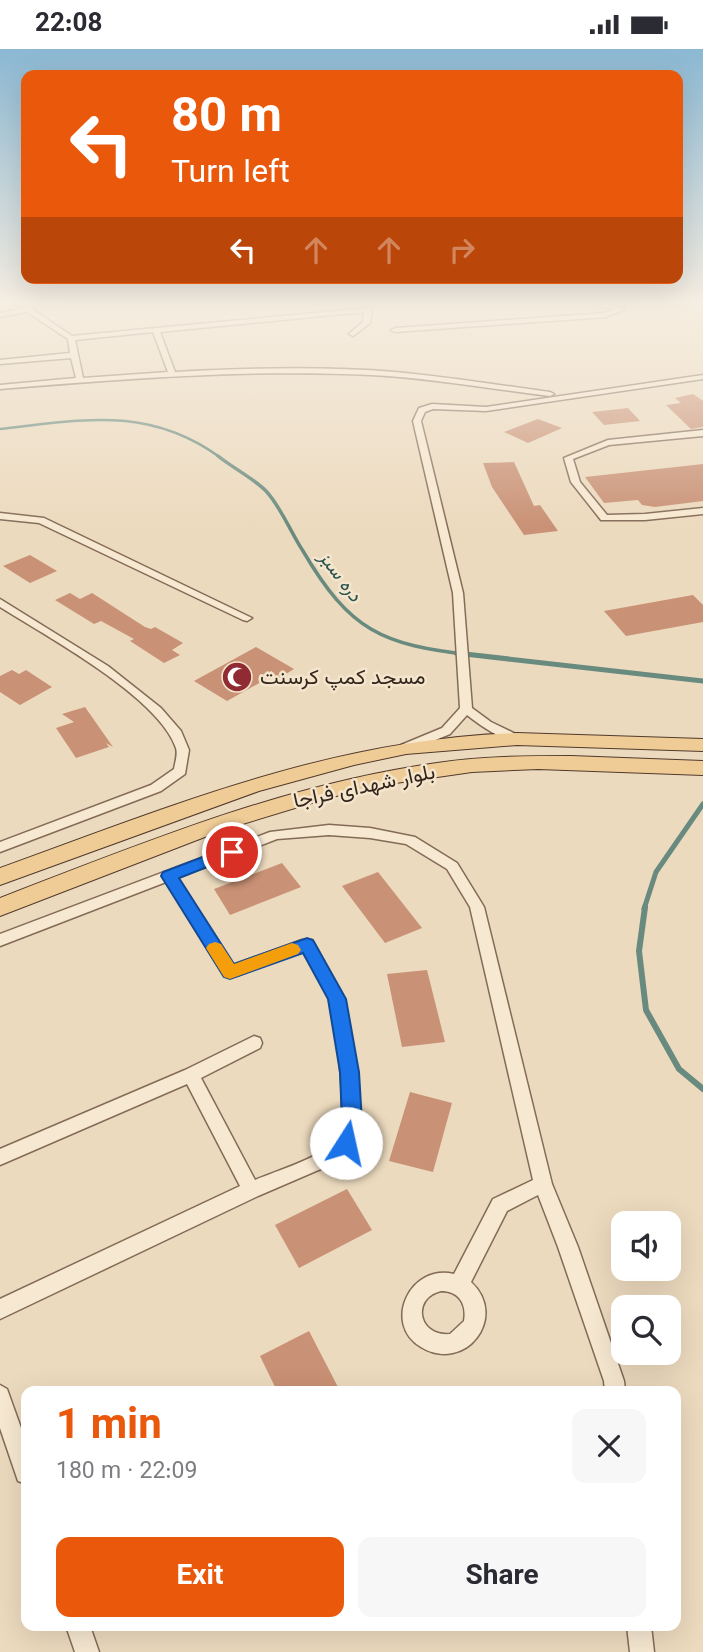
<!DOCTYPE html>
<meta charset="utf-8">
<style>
:root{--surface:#fff;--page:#f7f7f7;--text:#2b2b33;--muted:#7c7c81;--accent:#ea580c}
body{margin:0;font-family:Georgia,Vazirmatn,serif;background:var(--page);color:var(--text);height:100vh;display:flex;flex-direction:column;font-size:26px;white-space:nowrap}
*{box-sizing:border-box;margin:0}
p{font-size:23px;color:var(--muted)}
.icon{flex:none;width:38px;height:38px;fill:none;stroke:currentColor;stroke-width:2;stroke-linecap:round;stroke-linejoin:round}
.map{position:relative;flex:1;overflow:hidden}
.details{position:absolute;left:21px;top:1337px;width:660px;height:245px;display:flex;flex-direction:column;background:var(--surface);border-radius:14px;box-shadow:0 7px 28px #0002}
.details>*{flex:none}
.guide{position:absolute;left:21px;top:21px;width:662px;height:214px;border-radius:14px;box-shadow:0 7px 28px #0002;background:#ea580c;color:#fff;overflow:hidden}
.tools{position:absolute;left:611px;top:1162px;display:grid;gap:14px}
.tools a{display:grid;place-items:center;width:70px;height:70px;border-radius:14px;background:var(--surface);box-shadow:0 7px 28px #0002;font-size:35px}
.pin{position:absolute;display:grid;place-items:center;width:60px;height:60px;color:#fff;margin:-30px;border:4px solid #fff;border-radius:50%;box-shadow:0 2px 7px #0007}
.me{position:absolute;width:77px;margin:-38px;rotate:10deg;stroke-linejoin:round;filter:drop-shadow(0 0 5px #0008)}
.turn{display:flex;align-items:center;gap:24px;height:147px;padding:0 35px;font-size:32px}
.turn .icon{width:91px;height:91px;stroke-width:2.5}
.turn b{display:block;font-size:49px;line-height:60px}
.lanes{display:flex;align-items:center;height:66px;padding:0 35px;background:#0003;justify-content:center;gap:35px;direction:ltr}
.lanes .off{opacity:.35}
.round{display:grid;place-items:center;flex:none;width:74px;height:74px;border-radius:14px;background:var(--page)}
.headline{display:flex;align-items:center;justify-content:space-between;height:119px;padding:0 35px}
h1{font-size:42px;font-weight:700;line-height:52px;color:var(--accent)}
.button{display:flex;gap:14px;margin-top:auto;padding:14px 35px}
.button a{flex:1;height:80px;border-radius:14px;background:var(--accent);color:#fff;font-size:28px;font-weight:700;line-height:80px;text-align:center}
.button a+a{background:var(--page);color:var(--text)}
.status{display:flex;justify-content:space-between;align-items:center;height:49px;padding:0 35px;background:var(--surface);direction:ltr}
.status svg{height:19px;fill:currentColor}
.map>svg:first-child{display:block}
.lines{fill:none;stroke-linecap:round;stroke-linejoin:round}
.stream-far3{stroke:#698a7f;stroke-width:2.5}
.stream-far2{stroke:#698a7f;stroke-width:3.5}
.stream-far1{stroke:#698a7f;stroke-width:5}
.stream{stroke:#698a7f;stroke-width:6}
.building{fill:#c99175}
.minor-casing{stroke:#836b58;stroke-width:3}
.primary-casing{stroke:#513a2c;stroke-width:2}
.minor{fill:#f7e8d1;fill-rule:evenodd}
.primary{fill:#efcc96;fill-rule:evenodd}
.route{fill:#1a73e8;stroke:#114b97;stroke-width:2}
.slow{fill:#f59e0b}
.labels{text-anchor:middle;stroke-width:5;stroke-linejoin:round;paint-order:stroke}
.far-water-label{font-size:19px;font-style:italic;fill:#2b534d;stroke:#f4e5cd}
.poi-label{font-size:21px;fill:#33251c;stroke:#f4e5cd;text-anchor:start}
.street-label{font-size:21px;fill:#33251c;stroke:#f4e5cd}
</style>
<div class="status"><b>22:08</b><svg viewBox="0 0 49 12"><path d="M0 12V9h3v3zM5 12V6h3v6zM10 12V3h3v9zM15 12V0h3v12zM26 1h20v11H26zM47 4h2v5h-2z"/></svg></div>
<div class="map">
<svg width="703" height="1603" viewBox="0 0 703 1603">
<rect width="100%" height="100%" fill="#ecdabe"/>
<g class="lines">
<path class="stream-far3" d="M0,380C83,371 148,356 221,409"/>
<path class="stream-far2" d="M218,407C233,419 253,429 266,442C281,458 291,484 303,502C350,582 382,596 472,606"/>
<g class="stream-far1">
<polyline points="456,604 703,632"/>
<polyline points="644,860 656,823 703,755"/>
</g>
<polyline class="stream" points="645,858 639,902 646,961 679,1020 703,1040"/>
</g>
<g class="building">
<polygon points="693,345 703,352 703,378 691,380 666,356 681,354 675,349"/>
<polygon points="628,359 640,372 604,376 592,363"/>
<polygon points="538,370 562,379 528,394 504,383"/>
<polygon points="514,413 534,457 540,456 558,482 524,486 492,438 483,414"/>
<polygon points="703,415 703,452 655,458 642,456 638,451 604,454 585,428"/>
<polygon points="30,506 57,522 30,534 3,517"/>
<polygon points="70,544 80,550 92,544 145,578 151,580 155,578 183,594 172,601 180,606 164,614 130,592 134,590 101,572 94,575 55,551"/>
<polygon points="693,546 703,556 703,573 626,587 604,562"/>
<polygon points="256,598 294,620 276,631 270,628 227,652 194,632"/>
<polygon points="12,621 19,625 26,621 52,638 20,656 0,643 0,627"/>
<polygon points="85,658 113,698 106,694 109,698 76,709 56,679 74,673 62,665"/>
<polygon points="282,814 301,838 230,866 214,840"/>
<polygon points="378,823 422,879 385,894 342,837"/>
<polygon points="427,921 445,993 402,998 387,925"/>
<polygon points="410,1043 452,1054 433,1123 389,1112"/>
<polygon points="347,1140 372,1181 299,1219 275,1176"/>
<polygon points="309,1282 340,1342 277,1342 260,1307"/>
</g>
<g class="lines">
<g class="minor-casing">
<g id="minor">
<path d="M28,255H34L32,260L72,287L368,259L372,261L370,274L353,287L349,285L363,273L364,263L160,283L175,323C248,319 323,317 395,323C447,328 499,336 550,343L554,345L550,347C490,340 431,329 371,326C247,320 123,330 0,340V336L76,329L71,309L0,315V311L70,304L68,290L27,263L0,268V264L25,259ZM153,283L168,323L83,329L75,291Z"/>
<polygon points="592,255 605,255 625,260 606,268 395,283 391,281 395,279 605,264 613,261"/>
<path d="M703,326V330L486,362L433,360L425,363L421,372L463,544L472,659L491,673L526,690L524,693C506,695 481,677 467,666L450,685L409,702H401L399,699L401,696L442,679L460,659L453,544L413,372L419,359L432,355L486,358Z"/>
<polygon points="703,381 703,387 609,396 573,410 580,433 607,466 645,465 703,459 703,465 645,471 601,471 571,433 564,409 608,391"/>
<polygon points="0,464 44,469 252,569 247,572 243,571 39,474 0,470"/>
<path d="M0,550L108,617L161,659L181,682L189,701L185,725L161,742L0,803V793L151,736L174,720C175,713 178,706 176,699C159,648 46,587 0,558Z"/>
<path d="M329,776L370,779L415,788L457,814L484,858L552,1135L578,1198L624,1332L625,1342H605L604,1332L558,1198L538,1146L507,1162L471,1233C509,1268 465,1325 421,1298C382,1275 410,1214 454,1225L493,1150L533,1131L470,858L447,820L406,795L370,789L329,786L277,790L177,829L233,916L302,891H312L345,950L357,1023L361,1073L352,1099L337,1113L258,1147L0,1270V1250L240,1137L187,1035L0,1116V1100L185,1021L254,987L260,989L262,994L260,999L201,1029L255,1131C278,1121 321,1109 336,1091C350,1076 336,971 329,949C323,933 311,917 303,902L236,927H224L166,833L0,897V885L270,783ZM441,1242C459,1242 467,1255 464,1272L450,1285C418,1288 411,1249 441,1242Z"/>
<polygon points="0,1336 7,1340 26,1393 26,1435 18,1432 0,1379"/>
<polygon points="66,1577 90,1577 99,1603 75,1603"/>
<polygon points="627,1577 651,1577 654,1603 630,1603"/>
</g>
</g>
<g class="primary-casing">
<g id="primary">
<path d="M517,684L703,690V702L517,696L406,705L354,716L259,742L0,836V819C171,757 332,690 517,684Z"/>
<path d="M571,707L703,712V726L538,720L472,723L382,736L328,749L223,781L0,867V849C143,794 285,735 437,714C481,707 526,707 571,707Z"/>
</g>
</g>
<use href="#minor" class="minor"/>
<use href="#primary" class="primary"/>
</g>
<linearGradient id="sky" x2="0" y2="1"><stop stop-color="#8bb8d3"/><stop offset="0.53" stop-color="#f6eee2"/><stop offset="1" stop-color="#f6eee2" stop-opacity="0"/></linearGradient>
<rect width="703" height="479" fill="url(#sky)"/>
<polygon class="route" points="232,797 240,803 238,806 179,829 234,915 307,889 313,891 346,950 359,1023 362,1073 353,1100 346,1103 339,1100 336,1094 342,1073 340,1023 328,950 303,904 230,930 224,928 161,827 163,823"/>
<polygon class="slow" points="215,893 221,895 234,915 292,894 298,896 301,901 298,905 230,930 224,928 206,899 209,895"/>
<defs>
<g id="mosque-disc" transform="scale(1.575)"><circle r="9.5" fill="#902a33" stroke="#f4e5cd"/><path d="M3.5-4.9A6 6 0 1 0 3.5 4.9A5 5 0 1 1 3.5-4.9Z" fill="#fff"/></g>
</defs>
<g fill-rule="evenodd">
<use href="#mosque-disc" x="237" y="628"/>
</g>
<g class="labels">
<g class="far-water-label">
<text transform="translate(341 527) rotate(53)" y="7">دره سبز</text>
</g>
<g class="poi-label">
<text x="260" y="635">مسجد کمپ کرسنت</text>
</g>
<g class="street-label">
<text transform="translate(364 737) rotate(-12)" y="7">بلوار شهدای فراجا</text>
</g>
</g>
</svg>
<div class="tools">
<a><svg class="icon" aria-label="sound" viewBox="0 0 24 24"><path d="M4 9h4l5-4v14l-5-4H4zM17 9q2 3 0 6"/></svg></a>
<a><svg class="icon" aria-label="search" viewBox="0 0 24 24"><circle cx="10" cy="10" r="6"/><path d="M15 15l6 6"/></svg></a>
</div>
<div class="pin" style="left:232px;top:803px;background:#d93025"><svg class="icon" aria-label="arrive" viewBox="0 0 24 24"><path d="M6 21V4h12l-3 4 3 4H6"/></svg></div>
<svg class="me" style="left:346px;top:1094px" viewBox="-20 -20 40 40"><circle r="19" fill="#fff"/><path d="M0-13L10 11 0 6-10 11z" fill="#1a73e8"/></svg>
<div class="guide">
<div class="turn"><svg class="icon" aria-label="left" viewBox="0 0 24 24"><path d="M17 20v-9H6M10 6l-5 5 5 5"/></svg><div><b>80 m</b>Turn left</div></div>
<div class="lanes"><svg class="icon" aria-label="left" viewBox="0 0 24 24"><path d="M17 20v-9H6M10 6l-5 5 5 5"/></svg><svg class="icon off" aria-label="ahead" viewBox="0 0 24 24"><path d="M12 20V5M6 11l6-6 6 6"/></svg><svg class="icon off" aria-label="ahead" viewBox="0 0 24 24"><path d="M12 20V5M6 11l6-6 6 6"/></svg><svg class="icon off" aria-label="right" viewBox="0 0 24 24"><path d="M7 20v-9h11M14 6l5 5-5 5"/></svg></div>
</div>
<section class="details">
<div class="headline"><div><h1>1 min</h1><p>180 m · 22:09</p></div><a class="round"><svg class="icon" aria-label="close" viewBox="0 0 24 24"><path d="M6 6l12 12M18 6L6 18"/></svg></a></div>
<div class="button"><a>Exit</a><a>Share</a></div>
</section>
</div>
